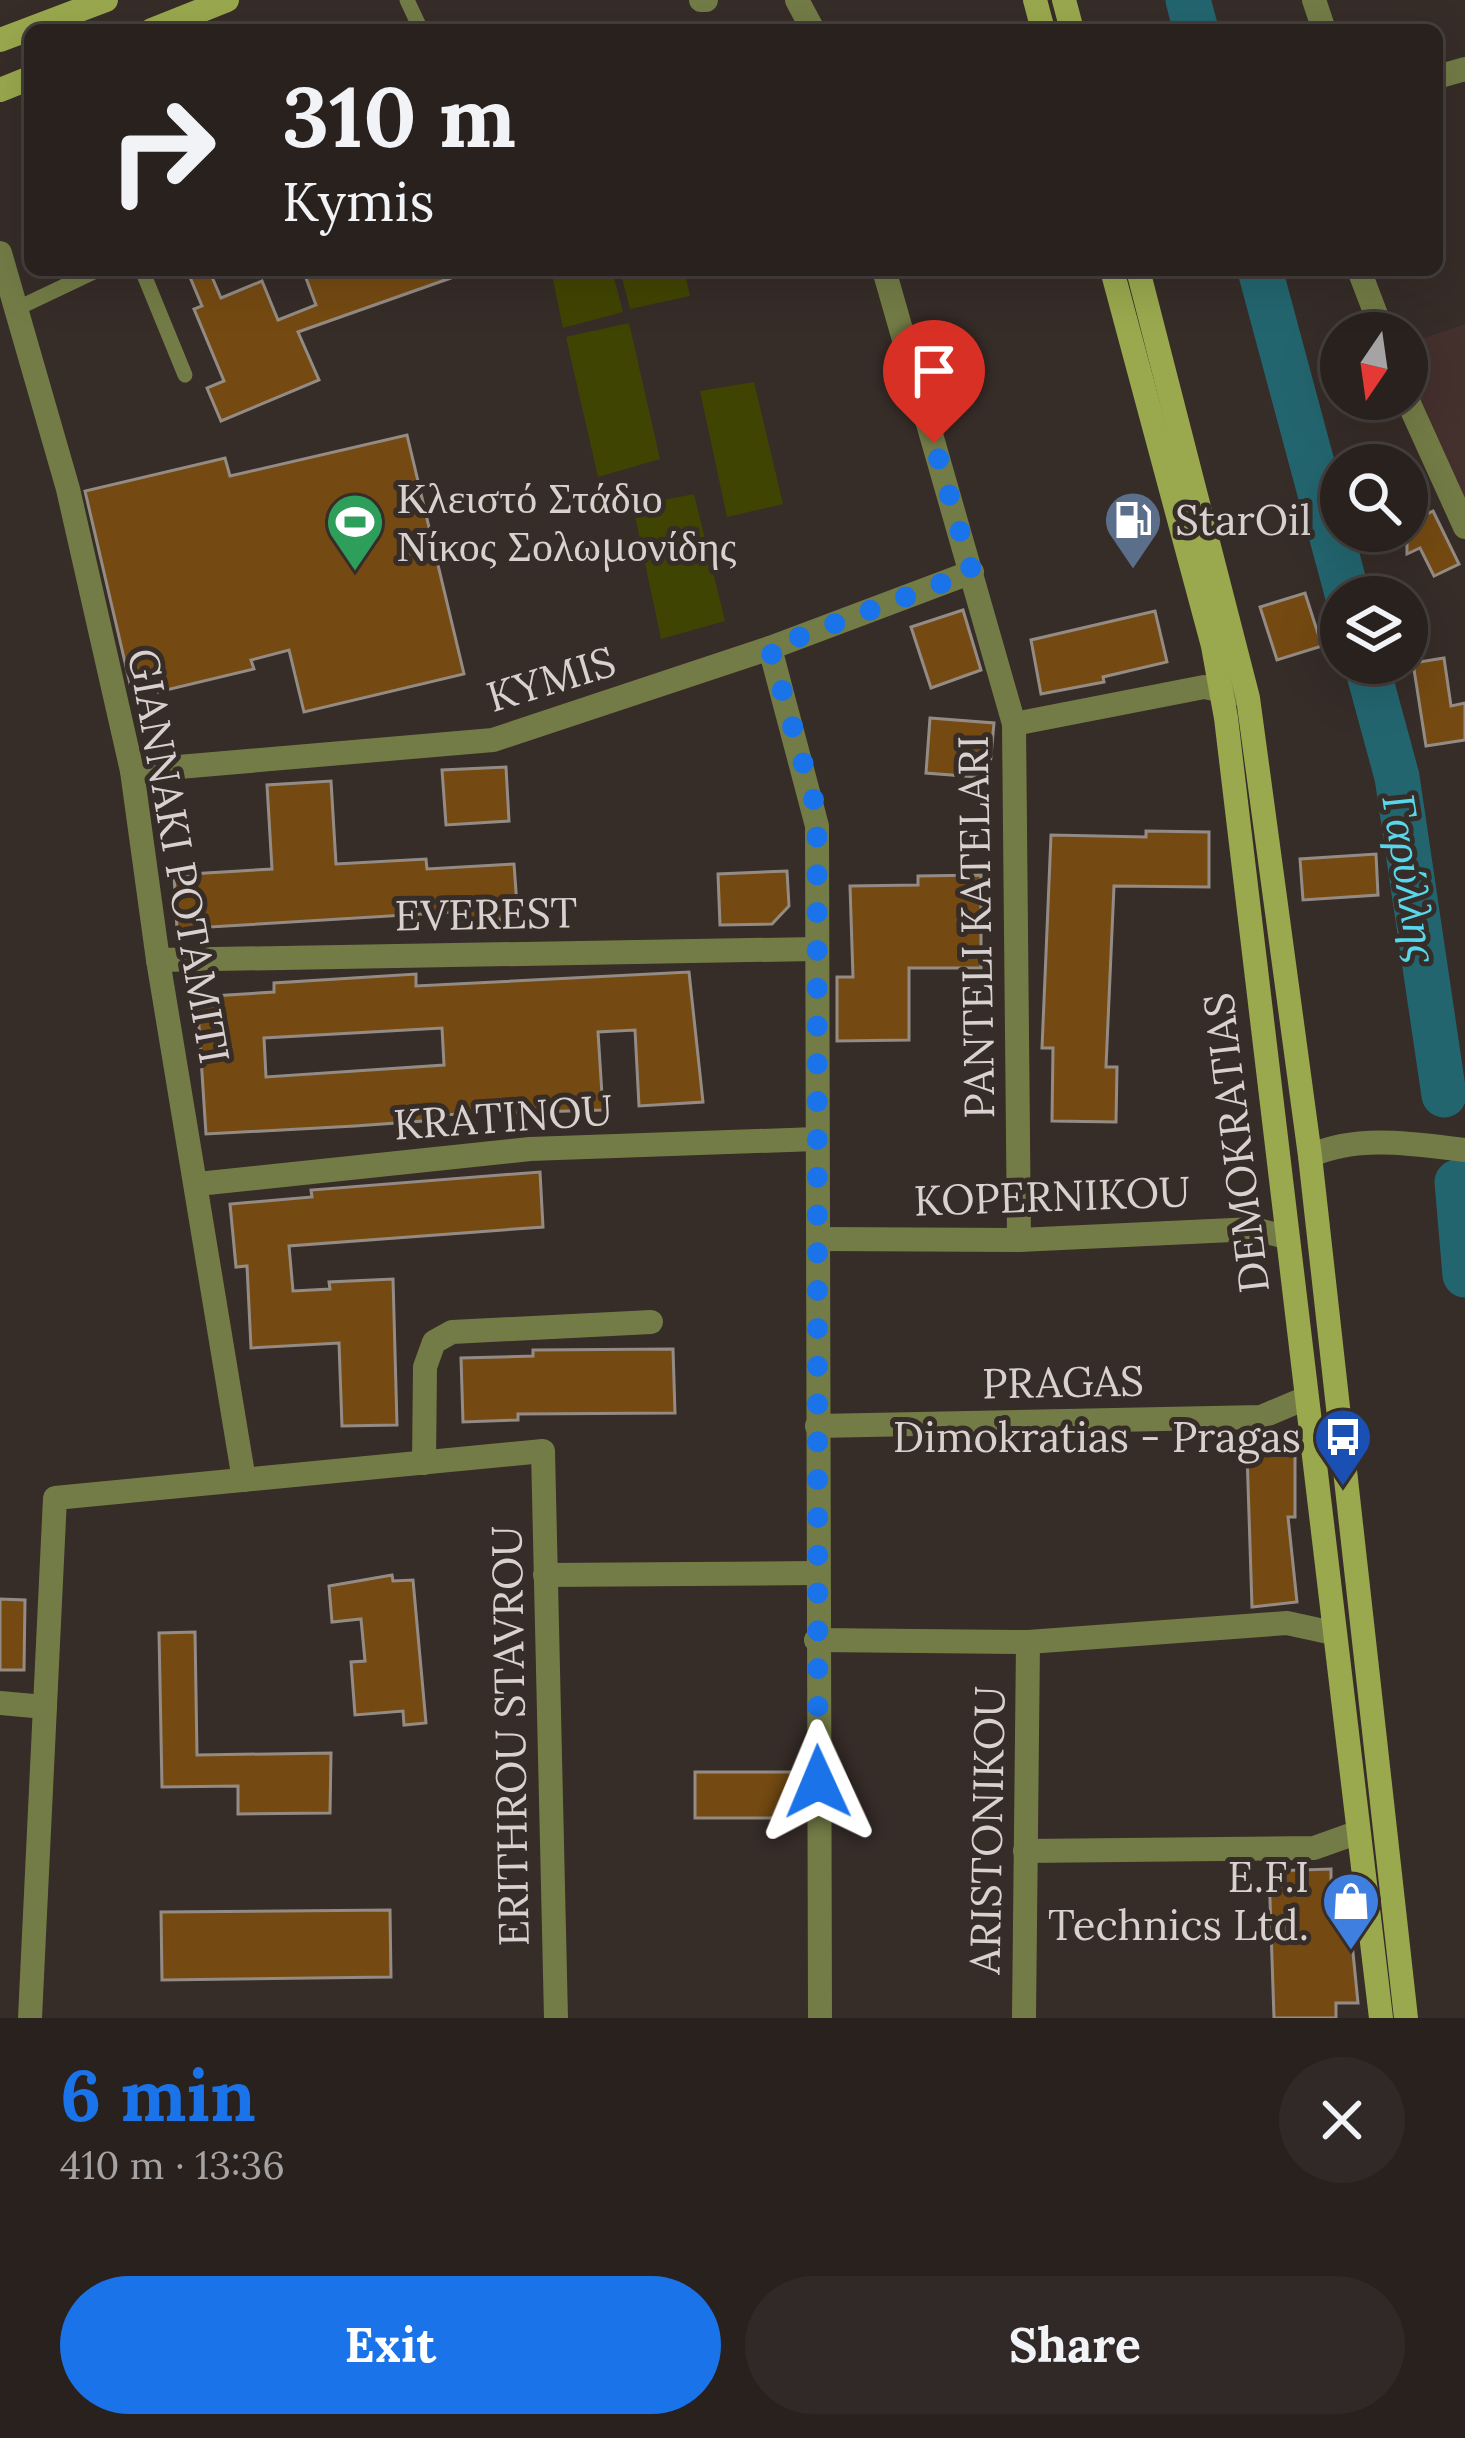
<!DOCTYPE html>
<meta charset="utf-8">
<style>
:root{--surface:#28211e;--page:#302927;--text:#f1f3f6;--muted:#a5a3a4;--line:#443e3c;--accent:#1a73e8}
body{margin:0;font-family:Lora,serif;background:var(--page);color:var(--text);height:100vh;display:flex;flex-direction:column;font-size:45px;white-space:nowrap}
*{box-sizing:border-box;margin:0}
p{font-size:39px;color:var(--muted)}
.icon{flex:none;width:66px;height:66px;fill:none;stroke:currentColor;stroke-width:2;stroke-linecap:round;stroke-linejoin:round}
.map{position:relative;height:2018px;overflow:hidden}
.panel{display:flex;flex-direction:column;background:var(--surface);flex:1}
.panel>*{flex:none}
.banner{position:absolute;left:24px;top:24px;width:1419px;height:252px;border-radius:18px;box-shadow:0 12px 48px #0002,0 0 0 3px var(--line);background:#28211e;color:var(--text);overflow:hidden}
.needle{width:78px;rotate:193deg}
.buttons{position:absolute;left:1320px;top:312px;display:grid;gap:24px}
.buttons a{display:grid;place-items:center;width:108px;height:108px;border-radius:50%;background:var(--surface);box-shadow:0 12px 48px #0002,0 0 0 3px var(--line);font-size:60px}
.pin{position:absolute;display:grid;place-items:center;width:102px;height:102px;color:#fff;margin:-123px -51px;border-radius:50% 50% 50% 0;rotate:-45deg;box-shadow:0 0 12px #0007}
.pin .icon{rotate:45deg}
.me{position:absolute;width:132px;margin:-66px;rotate:359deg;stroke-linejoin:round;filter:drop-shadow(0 0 9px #0008)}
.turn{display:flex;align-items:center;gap:42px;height:252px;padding:0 60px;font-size:54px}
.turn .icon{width:156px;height:156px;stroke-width:2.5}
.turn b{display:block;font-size:84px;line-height:102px}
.round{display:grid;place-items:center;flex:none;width:126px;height:126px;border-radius:63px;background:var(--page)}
.head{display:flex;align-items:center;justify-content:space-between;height:204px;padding:0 60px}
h1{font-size:72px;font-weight:700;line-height:90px;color:var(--accent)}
.cta{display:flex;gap:24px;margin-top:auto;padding:24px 60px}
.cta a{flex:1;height:138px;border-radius:72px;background:var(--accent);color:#fff;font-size:48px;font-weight:700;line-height:138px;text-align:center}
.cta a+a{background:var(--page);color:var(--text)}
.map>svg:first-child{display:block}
.industrial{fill:#44302d}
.green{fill:#404402}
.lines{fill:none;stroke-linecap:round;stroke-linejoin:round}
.river{stroke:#23656f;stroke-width:45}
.building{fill:#754a12;stroke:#948c84;stroke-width:3;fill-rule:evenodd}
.lane{stroke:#737c46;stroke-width:15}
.street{stroke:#737c46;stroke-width:24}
.secondary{stroke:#9aa84e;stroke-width:24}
.route{stroke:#1a73e8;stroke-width:21;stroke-dasharray:0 37.8}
.labels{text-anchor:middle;stroke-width:10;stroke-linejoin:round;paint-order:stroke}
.poi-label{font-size:42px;fill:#d8d1cf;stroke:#362c28;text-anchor:start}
.street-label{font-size:42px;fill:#d8d1cf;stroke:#362c28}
.water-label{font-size:45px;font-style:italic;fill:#58d6ea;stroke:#362c28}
</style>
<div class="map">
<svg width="1465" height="2018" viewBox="0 0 1465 2018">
<rect width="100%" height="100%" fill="#362c28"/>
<polygon class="industrial" points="1465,324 1465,500 1407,369 1407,344"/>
<g class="green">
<polygon points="551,270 612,270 623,312 563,328"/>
<polygon points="620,270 684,270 690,296 630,309"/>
<polygon points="629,323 660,459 598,477 566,337"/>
<polygon points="754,382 783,504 727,517 700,391"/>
<polygon points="694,494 725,621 661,639 633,506"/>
</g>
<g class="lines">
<g class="river">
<polyline points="1188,0 1196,30"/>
<polyline points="1260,270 1348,597"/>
<polyline points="1366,663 1397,777 1444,1095"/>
<polyline points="1457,1182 1465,1275"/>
</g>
</g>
<g class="building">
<polygon points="187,270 209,270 221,298 262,281 278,320 316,305 303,270 465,273 298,332 319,380 221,421 207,388 224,381 194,309 202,306"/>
<polygon points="407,435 464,674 304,712 289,650 251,660 254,669 158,692 155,682 131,688 85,491 225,458 230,476"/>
<polygon points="1433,511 1459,564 1434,576 1420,548 1407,554 1407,524"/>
<polygon points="1305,593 1322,646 1277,660 1260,607"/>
<polygon points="963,610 981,670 931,688 911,627"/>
<polygon points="1155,611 1167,662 1103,677 1104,682 1041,694 1031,640"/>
<polygon points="1444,658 1451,706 1465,703 1465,740 1426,746 1413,663"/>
<polygon points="930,718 994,723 989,778 926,773"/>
<polygon points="506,767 509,821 446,825 442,770"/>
<polygon points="331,781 336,864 426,859 427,869 514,864 518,919 454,922 454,912 177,929 174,875 272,869 267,785"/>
<polygon points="1146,831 1209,832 1209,887 1114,886 1106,1067 1117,1067 1116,1122 1052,1121 1053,1048 1042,1048 1051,835 1146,837"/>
<polygon points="1376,854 1378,895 1303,900 1300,859"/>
<polygon points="787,871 789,906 772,924 720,925 718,874"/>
<polygon points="981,875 981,968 909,968 909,1040 837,1041 837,977 853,977 850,886 918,885 918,876"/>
<path d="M689,972L703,1102L639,1106L635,1030L598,1032L603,1110L437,1115V1120L355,1126L206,1134L197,997L274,992V983L416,974V986ZM442,1028L444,1065L266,1077L264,1038Z"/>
<polygon points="540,1172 543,1227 289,1246 293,1291 330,1289 329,1282 393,1279 397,1425 342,1426 339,1343 251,1348 247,1266 236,1267 230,1204 312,1197 311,1190"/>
<polygon points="673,1349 675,1413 518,1414 518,1420 463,1422 461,1358 533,1356 533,1350"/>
<polygon points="1247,1453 1295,1453 1295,1517 1288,1517 1297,1602 1252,1607"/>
<polygon points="392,1575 393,1581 413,1580 426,1723 404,1725 403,1711 355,1715 351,1662 365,1661 361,1619 332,1622 329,1586"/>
<polygon points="0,1599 25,1600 24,1670 0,1670"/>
<polygon points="195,1632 197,1755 331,1753 330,1813 238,1814 238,1786 162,1787 159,1633"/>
<rect x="695" y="1772" width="96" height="46"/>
<polygon points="1331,1869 1331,1882 1346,1882 1358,2003 1336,2003 1336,2018 1274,2018 1269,1871"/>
<polygon points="390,1910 391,1977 162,1980 161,1912"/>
</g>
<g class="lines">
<g class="lane">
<polyline points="407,0 421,30"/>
<polyline points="142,270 185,375"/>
<polyline points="18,308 98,270"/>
</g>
<g class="street">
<polyline points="701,0 706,0"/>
<polyline points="797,0 813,30"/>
<polyline points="1314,0 1324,30"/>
<polyline points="1437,77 1465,69"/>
<polyline points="0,253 68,489 132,771 158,960 244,1480"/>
<polyline points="884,270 1014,724 1019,1240"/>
<polyline points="1359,270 1383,333"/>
<polyline points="1407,399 1465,527"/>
<polyline points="770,648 817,826 820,2018"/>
<polyline points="1014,724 1204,687 1240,694"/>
<polyline points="132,771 493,740 770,648 972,572"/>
<polyline points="158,960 815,949"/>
<path d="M1310,1156C1357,1134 1415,1144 1465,1150"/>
<polyline points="198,1184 530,1149 816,1139"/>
<polyline points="819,1239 1019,1240 1254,1229 1286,1237"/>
<polyline points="817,1426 1261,1417 1306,1398"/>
<polyline points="424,1463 425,1367 434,1342 452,1332 651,1322"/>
<polyline points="545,1575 816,1573"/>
<polyline points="816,1640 1028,1642 1287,1623 1333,1633"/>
<polyline points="0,1703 45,1707"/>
<polyline points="1025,1851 1314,1848 1356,1833"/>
<polyline points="30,2018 55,1498 543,1451 556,2018"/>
<polyline points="1024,2018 1028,1642"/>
</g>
<g class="secondary">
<polyline points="1035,0 1043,30"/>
<polyline points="1064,0 1072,30"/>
<polyline points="152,30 227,0"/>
<polyline points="0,40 106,0"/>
<polyline points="0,90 30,78"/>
<polyline points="1112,270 1213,646 1226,718 1381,2018"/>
<polyline points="1138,270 1248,698 1310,1156 1406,2018"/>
</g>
</g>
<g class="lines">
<polyline class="route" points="818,1782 817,826 814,801 770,648 972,572 934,443"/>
</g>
<defs>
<g id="fuel-pin" transform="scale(3)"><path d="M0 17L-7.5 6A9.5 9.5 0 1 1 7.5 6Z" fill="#5c6f8a" stroke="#362c28"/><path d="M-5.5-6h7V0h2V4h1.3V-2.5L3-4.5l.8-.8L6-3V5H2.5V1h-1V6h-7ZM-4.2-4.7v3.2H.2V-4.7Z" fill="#fff"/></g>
<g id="stadium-pin" transform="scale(3)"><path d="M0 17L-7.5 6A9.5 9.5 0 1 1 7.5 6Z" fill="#2e9e5b" stroke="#362c28"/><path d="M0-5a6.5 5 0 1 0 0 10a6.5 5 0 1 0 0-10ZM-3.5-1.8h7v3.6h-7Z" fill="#fff"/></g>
<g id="bus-pin" transform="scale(3)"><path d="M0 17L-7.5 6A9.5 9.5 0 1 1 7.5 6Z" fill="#1a4fb4" stroke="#362c28"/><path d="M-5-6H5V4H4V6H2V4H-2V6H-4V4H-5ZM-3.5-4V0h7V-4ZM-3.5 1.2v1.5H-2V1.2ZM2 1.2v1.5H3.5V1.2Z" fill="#fff"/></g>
<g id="shop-pin" transform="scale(3)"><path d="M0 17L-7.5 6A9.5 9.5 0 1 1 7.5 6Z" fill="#3f7fe0" stroke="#362c28"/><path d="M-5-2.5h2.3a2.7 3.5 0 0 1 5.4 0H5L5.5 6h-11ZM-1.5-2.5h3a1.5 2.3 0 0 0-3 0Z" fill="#fff"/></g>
</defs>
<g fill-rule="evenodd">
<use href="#fuel-pin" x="1133" y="520"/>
<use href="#stadium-pin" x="355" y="522"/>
<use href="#bus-pin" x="1343" y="1437"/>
<use href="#shop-pin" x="1351" y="1901"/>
</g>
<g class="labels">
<g class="poi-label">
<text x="397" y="513">Κλειστό Στάδιο<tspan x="397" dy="48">Νίκος Σολωμονίδης</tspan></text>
<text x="1175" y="535">StarOil</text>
<text x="1301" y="1452" text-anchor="end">Dimokratias - Pragas</text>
<text x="1309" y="1892" text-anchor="end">E.F.I<tspan x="1309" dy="48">Technics Ltd.</tspan></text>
</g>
<g class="street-label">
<text transform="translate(551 679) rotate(-17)" y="15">KYMIS</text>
<text transform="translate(179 856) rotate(80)" y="15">GIANNAKI POTAMITI</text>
<text transform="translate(486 914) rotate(-1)" y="15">EVEREST</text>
<text transform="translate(976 927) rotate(-91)" y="15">PANTELI KATELARI</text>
<text transform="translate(503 1117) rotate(-4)" y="15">KRATINOU</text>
<text transform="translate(1236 1143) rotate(-97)" y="15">DEMOKRATIAS</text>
<text transform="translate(1052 1196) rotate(-2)" y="15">KOPERNIKOU</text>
<text transform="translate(1063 1382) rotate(-1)" y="15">PRAGAS</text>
<text transform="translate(510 1736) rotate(-91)" y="15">ERITHROU STAVROU</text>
<text transform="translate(987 1830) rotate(-89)" y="15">ARISTONIKOU</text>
</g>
<g class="water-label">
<text transform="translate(1411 878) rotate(81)" y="16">Γαρύλλης</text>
</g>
</g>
</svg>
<div class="buttons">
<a><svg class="needle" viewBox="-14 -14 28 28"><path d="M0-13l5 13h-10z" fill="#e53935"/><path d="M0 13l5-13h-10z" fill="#a5a3a4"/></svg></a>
<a><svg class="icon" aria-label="search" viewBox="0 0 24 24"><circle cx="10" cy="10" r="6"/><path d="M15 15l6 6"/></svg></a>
<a><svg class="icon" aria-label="layers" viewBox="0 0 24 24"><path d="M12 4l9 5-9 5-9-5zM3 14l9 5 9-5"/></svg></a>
</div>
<div class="pin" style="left:934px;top:443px;background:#d93025"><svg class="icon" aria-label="arrive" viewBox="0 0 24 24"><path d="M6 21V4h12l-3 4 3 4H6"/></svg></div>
<svg class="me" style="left:818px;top:1782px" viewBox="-20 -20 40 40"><path d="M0-17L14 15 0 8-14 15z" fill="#1a73e8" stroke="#fff" stroke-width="4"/></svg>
<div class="banner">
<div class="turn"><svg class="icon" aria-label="right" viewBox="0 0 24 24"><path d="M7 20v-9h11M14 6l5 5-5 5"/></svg><div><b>310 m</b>Kymis</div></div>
</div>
</div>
<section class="panel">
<div class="head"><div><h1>6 min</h1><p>410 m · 13:36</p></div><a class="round"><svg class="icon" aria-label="close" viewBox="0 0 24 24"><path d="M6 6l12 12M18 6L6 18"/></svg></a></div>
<div class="cta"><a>Exit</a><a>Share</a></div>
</section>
